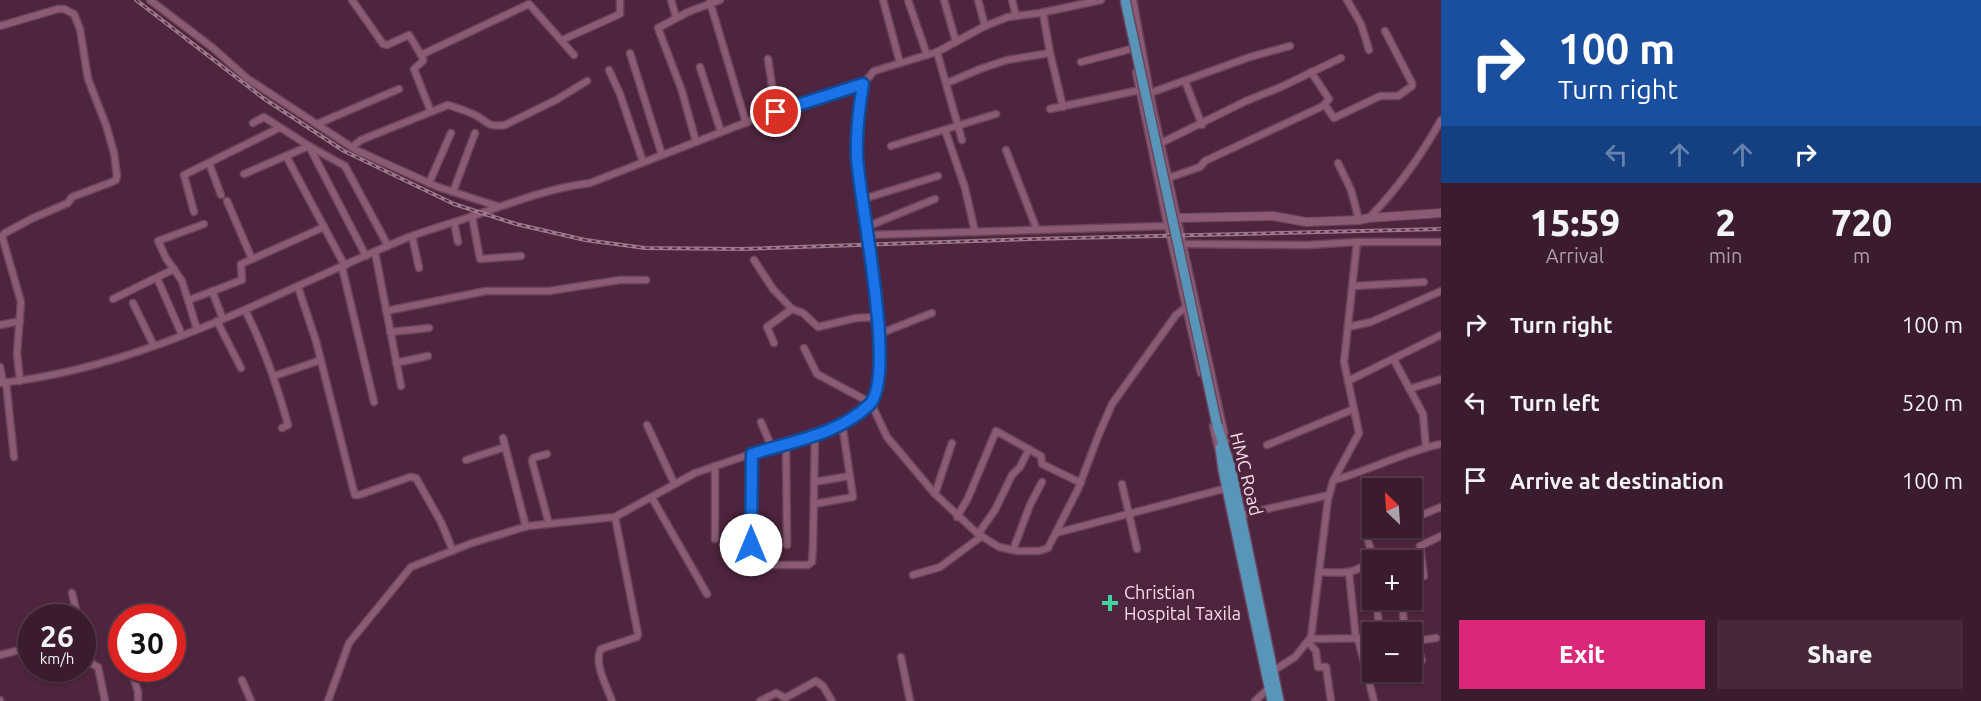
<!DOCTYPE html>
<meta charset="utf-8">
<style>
:root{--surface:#3b1b2e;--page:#46283a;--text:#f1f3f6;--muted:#aca1aa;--line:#54394a;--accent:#db2777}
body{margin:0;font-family:Ubuntu,sans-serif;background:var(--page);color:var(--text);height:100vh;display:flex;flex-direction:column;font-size:22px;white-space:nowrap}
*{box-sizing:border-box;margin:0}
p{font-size:20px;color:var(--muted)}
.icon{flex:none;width:33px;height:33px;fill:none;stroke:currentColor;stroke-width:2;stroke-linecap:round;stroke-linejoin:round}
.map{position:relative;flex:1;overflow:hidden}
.panel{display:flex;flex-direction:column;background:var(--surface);width:540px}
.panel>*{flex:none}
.hud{background:#1a4fa0;color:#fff;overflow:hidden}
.needle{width:39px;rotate:335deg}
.buttons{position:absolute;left:1362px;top:478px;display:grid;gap:12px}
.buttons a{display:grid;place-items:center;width:60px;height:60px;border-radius:0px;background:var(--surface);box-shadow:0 2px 4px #0004,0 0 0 2px var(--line);font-size:30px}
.speed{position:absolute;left:18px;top:604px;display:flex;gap:12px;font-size:30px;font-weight:700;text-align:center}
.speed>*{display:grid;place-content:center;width:78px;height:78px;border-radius:50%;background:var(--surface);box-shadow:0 2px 4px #0004,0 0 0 2px var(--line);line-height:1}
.speed small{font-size:15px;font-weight:400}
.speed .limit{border:9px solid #d22;background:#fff;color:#111}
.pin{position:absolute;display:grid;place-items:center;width:51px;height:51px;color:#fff;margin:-26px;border:3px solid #fff;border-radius:50%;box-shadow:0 2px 6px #0007}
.me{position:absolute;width:66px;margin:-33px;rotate:0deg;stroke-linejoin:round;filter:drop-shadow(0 0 4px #0008)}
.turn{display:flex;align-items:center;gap:21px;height:126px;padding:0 18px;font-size:27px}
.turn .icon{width:78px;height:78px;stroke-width:2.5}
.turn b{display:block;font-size:42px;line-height:51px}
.lanes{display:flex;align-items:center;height:57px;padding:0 18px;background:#0003;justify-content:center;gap:30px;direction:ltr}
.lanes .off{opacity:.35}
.eta{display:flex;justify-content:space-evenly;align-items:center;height:102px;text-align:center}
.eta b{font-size:36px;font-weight:800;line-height:42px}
.cta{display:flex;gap:12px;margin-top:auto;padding:12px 18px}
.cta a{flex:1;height:69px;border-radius:0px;background:var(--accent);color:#fff;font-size:24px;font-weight:800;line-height:69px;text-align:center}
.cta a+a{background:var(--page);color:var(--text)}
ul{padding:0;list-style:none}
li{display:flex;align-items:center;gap:18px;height:78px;padding:0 18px}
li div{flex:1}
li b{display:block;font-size:22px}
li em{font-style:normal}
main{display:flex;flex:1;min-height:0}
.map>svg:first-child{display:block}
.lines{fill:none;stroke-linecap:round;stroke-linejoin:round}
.minor-casing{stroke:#6a455b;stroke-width:9}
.tertiary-casing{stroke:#6a455b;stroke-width:10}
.primary-casing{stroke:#6a455b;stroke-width:12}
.minor{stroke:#8b5b76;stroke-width:6}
.tertiary{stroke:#8b5b76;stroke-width:8}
.primary{stroke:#5994b9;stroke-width:9}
.rail-casing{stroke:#9c788c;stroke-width:4}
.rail{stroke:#4f243e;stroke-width:1.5;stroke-dasharray:4.5;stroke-linecap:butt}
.primary-bridge-casing{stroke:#6a455b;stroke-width:12;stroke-linecap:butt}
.primary-bridge{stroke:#5994b9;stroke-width:9}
.route-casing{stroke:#114b97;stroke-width:15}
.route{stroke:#1a73e8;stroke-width:10}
.poi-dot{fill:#42d4a0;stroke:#4f243e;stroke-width:2}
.labels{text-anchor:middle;stroke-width:6;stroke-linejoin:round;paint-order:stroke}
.street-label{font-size:18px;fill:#f7dbe9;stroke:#4f243e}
.poi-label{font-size:18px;fill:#f7dbe9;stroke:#4f243e;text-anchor:start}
</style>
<main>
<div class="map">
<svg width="1441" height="701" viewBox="0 0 1441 701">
<rect width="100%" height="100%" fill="#4f243e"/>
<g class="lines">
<g class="minor-casing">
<g id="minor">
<polyline points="150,0 213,48 248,79 356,150 438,187 497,206"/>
<polyline points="352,0 383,44 387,45 409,35 423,58 423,61 414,69 431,112"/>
<polyline points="671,0 676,17"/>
<polyline points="883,0 900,63"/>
<polyline points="908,0 927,55"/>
<polyline points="944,0 956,42"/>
<polyline points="978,0 985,26"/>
<polyline points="1012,0 1016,16"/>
<polyline points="1133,0 1152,104 1226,441"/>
<polyline points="1347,0 1361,24 1369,50"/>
<polyline points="710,2 746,123"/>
<polyline points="1043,13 1050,53 1063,107"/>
<polyline points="0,26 58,9 64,9 74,14 80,29 88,79 106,125 114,153 117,176 116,180 112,182 72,197 68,203 33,218 5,233 2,236 21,302 17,353 20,381"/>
<polyline points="562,40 620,14 620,0"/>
<polyline points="937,52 962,140"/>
<polyline points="630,53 662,155"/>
<polyline points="421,55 529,4 574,55"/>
<polyline points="768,59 776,112"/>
<polyline points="1081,62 1131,49"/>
<polyline points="700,67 721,132"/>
<polyline points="609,70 620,94 643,162"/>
<polyline points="1136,72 1166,218 1201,373"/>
<polyline points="1185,81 1202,125"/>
<polyline points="947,83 980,69 1007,60 1050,53"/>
<polyline points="1150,93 1250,57 1290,46"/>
<polyline points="1325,105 1334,118 1380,96 1398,96 1412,86 1412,83 1385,31"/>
<polyline points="1050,109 1140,90"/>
<polyline points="253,123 264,117 309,146 366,256"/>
<polyline points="317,124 399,89"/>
<polyline points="945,130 965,188 975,232"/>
<polyline points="696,142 682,91 658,28 688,12 720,0"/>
<polyline points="1161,143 1246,101 1281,87 1341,58"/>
<polyline points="891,146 996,114"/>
<path d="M352,147L361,140L448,105C457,108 468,111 477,116C489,123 487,127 505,125L556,100L587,81"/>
<polyline points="1006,150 1037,230"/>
<polyline points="286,156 345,266"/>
<polyline points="209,163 221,195"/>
<polyline points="1338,163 1351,190 1359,220"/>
<polyline points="244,174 309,146 345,166 388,246"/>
<polyline points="1168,178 1200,167 1205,161 1323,106 1329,99 1311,72"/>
<polyline points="429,183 451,133"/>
<polyline points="453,192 475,133"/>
<polyline points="863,199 938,176"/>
<polyline points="227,201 252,259"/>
<polyline points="194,212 184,175 279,128"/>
<polyline points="472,216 480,259 521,256"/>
<path d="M1369,218C1398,188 1421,156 1441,120"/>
<polyline points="454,222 458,242"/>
<polyline points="866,227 935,199"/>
<polyline points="867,235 1167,226"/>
<polyline points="412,236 419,268"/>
<polyline points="1183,244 1308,245 1357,242 1441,242"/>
<polyline points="375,252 401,386"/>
<polyline points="754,260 773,289 792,309 803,313 818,327 856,318 878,317"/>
<polyline points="342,267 374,402"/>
<polyline points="157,278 182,335"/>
<polyline points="1354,286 1424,282"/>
<polyline points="298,287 316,341 354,492 355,495 359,495 410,477 416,478 441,522 453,551"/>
<polyline points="212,291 223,319"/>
<polyline points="113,299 174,269"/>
<polyline points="189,300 242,280 241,264 324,227"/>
<polyline points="133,303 154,346"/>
<path d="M245,310C264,347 277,385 288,425L282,428"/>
<polyline points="386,311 486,291 549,291 620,280 646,280"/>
<polyline points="217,321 241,368"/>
<polyline points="0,325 20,321"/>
<polyline points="1348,327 1371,322 1441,291"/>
<polyline points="197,329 182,281 166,258 158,241 204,224"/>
<polyline points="390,332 429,328"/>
<polyline points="879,334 932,313"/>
<polyline points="774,343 767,327 792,309"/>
<polyline points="804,348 817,374 871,403 887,437 935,494 978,534 999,547 1018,551 1039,551 1048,548 1078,489 1099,434 1112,404 1176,315 1186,307"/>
<polyline points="1394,360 1423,414 1426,448"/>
<polyline points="396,363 428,356"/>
<polyline points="0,367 3,383"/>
<polyline points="274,376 321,360"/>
<polyline points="1348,381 1441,335"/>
<polyline points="6,382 14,457"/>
<path d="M0,383C144,368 272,294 404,239C426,230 450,224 473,216C511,203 549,188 590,183L768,114L863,84L874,71L937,52L985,26L1008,17L1040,13L1101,0"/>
<polyline points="1409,389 1441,379"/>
<polyline points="761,422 772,448"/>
<polyline points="647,425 674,483"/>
<polyline points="1213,426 1219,452"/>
<polyline points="503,438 526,527"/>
<polyline points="786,444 787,545"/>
<polyline points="1267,445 1354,409"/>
<polyline points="547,454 533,458 532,461 549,524"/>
<polyline points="752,454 752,565 808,565 812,562 813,545 815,434"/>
<polyline points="466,460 505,447"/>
<path d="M1334,480C1371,470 1404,452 1441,444"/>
<polyline points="814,482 850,476"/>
<polyline points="1122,484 1137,549"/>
<polyline points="935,494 952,443"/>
<polyline points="652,498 707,594"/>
<polyline points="814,504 853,497 842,423"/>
<polyline points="1240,515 1329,495"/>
<polyline points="957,517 968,498 996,431 1041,456 1042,464 1081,483"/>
<polyline points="1412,519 1441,507"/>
<polyline points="1056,533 1227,488"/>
<polyline points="978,534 995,510 1012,475 1020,467 1029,449"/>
<polyline points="715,539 715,466"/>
<polyline points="1013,550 1030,505 1042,482"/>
<path d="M1320,572C1339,573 1363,576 1372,554L1367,537L1388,528"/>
<polyline points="1349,573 1356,639"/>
<polyline points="913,575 940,567 982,536"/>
<polyline points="1412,579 1424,576 1420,546 1441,536"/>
<polyline points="72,593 78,618"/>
<polyline points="1376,600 1380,633"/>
<polyline points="1402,600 1404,625"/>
<polyline points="52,618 76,610"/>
<polyline points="82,633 92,664 98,667 105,701"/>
<polyline points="1384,633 1404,625 1409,627 1411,633"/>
<polyline points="1412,633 1422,660"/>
<polyline points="1310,639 1372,638"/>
<polyline points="1358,639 1374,701"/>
<polyline points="1414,641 1436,638"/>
<polyline points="1308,642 1316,651 1318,667 1326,667 1331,701"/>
<polyline points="0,655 32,647"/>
<polyline points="901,657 910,701"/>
<polyline points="131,669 138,692 138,701"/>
<polyline points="1273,671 1295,657 1311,637 1328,499 1333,481 1359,433 1344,362 1357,242"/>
<polyline points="242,680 251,701"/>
<polyline points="0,700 0,701"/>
<path d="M328,701L349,643L411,567L472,543L528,526L615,517L695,473L842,423L871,403C880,374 879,347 878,317C868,241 849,160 863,84"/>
<path d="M612,701C607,687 593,662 601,649L637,637L638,634L615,517"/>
<polyline points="760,701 776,693 785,698 816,681 823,686 832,701"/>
<polyline points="1255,701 1270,687"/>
</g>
</g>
<g class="tertiary-casing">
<polyline id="tertiary" points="1178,218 1273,216 1306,222 1359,220 1369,218 1441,213"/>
</g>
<g class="primary-casing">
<g id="primary">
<polyline points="1217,425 1231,468 1279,701"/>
<polyline points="1220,448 1223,470 1272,701"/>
</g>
</g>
<use href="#minor" class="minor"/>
<use href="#tertiary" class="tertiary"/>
<use href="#primary" class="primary"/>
<g class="rail-casing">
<polyline id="rail" points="136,0 263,98 344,151 454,204 516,224 585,240 645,248 742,249 1032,239 1441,229"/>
</g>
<use href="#rail" class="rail"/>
<g class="primary-bridge-casing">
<polyline id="primary-bridge" points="1125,0 1217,425"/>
</g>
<use href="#primary-bridge" class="primary-bridge"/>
</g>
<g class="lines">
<g class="route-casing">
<path id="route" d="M751,545L752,454C790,442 839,434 869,405C898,377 859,200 857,157C856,133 859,108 863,84L776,112"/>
</g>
<use href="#route" class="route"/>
</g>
<path class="poi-dot" d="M1107 594h6v6h6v6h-6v6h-6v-6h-6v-6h6z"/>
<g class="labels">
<g class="street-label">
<text transform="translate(1246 474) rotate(76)" y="6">HMC Road</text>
</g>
<g class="poi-label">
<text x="1124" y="599">Christian<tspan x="1124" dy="21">Hospital Taxila</tspan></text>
</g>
</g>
</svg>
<div class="buttons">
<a><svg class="needle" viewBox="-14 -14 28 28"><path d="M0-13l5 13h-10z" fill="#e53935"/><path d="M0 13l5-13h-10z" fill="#aca1aa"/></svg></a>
<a>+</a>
<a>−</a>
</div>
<div class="speed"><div>26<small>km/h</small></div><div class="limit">30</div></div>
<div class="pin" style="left:776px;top:112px;background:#d93025"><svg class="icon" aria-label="arrive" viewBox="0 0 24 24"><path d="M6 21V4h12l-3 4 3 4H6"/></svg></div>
<svg class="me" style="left:751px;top:545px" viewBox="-20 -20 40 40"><circle r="19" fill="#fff"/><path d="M0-13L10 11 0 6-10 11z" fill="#1a73e8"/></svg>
</div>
<section class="panel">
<div class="hud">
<div class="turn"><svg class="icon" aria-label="right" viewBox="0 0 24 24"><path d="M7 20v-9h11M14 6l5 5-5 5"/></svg><div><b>100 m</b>Turn right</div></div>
<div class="lanes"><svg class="icon off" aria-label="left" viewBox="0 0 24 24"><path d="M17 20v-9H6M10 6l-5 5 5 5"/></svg><svg class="icon off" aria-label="ahead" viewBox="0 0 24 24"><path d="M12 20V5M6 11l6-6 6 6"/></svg><svg class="icon off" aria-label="ahead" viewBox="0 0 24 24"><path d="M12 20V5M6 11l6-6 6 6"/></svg><svg class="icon" aria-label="right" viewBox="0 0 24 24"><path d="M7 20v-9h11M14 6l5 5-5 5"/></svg></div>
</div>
<div class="eta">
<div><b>15:59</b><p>Arrival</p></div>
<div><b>2</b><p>min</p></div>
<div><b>720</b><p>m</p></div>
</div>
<ul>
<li><svg class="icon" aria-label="right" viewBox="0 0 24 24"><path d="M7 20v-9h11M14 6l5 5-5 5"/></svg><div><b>Turn right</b></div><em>100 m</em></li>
<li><svg class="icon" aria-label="left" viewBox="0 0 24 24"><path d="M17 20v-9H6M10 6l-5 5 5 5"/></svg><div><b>Turn left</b></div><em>520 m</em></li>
<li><svg class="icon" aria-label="arrive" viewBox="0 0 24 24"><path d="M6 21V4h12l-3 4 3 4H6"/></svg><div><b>Arrive at destination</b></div><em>100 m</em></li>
</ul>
<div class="cta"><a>Exit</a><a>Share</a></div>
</section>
</main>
